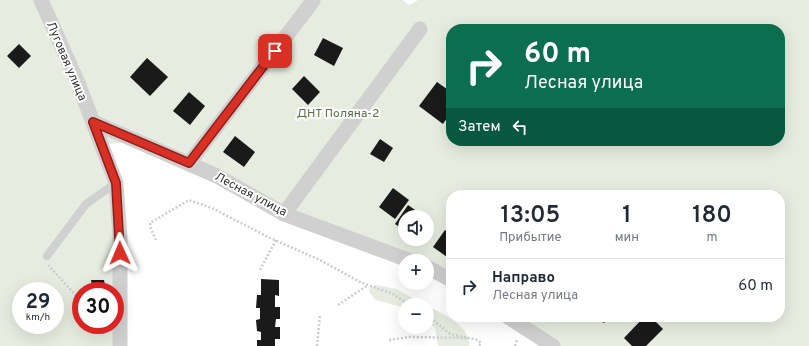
<!DOCTYPE html>
<html lang="ru">
<meta charset="utf-8">
<style>
:root{--surface:#fff;--page:#f6f6f7;--text:#1f2937;--muted:#747a83;--line:#e0e1e3}
body{margin:0;font-family:Overpass,sans-serif;background:var(--page);color:var(--text);height:100vh;display:flex;flex-direction:column;font-size:15px;white-space:nowrap}
*{box-sizing:border-box;margin:0}
p{font-size:13px;color:var(--muted)}
.icon{flex:none;width:22px;height:22px;fill:none;stroke:currentColor;stroke-width:2;stroke-linecap:round;stroke-linejoin:round}
.map{position:relative;flex:1;overflow:hidden}
.panel{position:absolute;left:446px;top:190px;width:339px;height:132px;display:flex;flex-direction:column;background:var(--surface);border-radius:16px;box-shadow:0 4px 16px #0002}
.panel>*{flex:none}
.top-card{position:absolute;left:446px;top:24px;width:339px;height:122px;border-radius:16px;box-shadow:0 4px 16px #0002;background:#0b6e4f;color:#fff;overflow:hidden}
.tools{position:absolute;left:398px;top:210px;display:grid;gap:8px}
.tools a{display:grid;place-items:center;width:36px;height:36px;border-radius:50%;background:var(--surface);box-shadow:0 4px 16px #0002;font-size:20px}
.speed{position:absolute;left:12px;top:282px;display:flex;gap:8px;font-size:20px;font-weight:700;text-align:center}
.speed>*{display:grid;place-content:center;width:52px;height:52px;border-radius:50%;background:var(--surface);box-shadow:0 4px 16px #0002;line-height:1}
.speed small{font-size:10px;font-weight:400}
.speed .limit{border:6px solid #d22;background:#fff;color:#111}
.pin{position:absolute;display:grid;place-items:center;width:34px;height:34px;color:#fff;margin:-17px;border-radius:8px;box-shadow:0 2px 6px #0006}
.me{position:absolute;width:44px;margin:-22px;rotate:359deg;stroke-linejoin:round;filter:drop-shadow(0 0 3px #0008)}
.turn{display:flex;align-items:center;gap:14px;height:84px;padding:0 12px;font-size:18px}
.turn .icon{width:52px;height:52px;stroke-width:2.5}
.turn b{display:block;font-size:28px;line-height:34px}
.then{display:flex;align-items:center;height:38px;padding:0 12px;background:#0003;gap:8px;font-size:15px}
.eta{display:flex;justify-content:space-evenly;align-items:center;height:68px;text-align:center}
.eta b{font-size:24px;font-weight:600;line-height:28px}
ul{padding:0;list-style:none}
li{display:flex;align-items:center;gap:12px;height:56px;padding:0 12px;border-top:1px solid var(--line)}
li div{flex:1}
li b{display:block;font-size:15px}
li em{font-style:normal}
.map>svg:first-child{display:block}
.green{fill:#e6ecdf;fill-rule:evenodd}
.building{fill:#1a1a1a}
.lines{fill:none;stroke-linecap:round;stroke-linejoin:round}
.path{stroke:#cdcdcd;stroke-width:2.5;stroke-dasharray:2 2;stroke-linecap:butt}
.service{stroke:#d0d0d0;stroke-width:8}
.minor{stroke:#d0d0d0;stroke-width:15}
.route-casing{stroke:#8d1f18;stroke-width:10}
.route{stroke:#d93025;stroke-width:7}
.labels{text-anchor:middle;stroke-width:4;stroke-linejoin:round;paint-order:stroke}
.street-label{font-size:12px;fill:#333;stroke:#fff}
.park-label{font-size:12px;fill:#56703f;stroke:#fff}
</style>
<div class="map">
<svg width="809" height="346" viewBox="0 0 809 346">
<rect width="100%" height="100%" fill="#fff"/>
<g class="green">
<path d="M0,0H403L409,5L418,0H809V346H553L509,317H780V195H451V280L427,261H410L141,142L102,144L112,170L120,346H0ZM451,29H780V141H451ZM405,217H427V239H405ZM21,291H55V325H21ZM81,291H115V325H81Z"/>
<polygon points="376,285 396,289 426,305 405,305 405,308 376,300 369,292 370,287"/>
<path d="M427,306C442,313 471,326 469,346H438L435,328L427,321Z"/>
</g>
<g class="building">
<polygon points="323,38 343,48 334,66 314,55"/>
<polygon points="19,44 31,56 19,68 7,56"/>
<polygon points="147,58 168,77 150,96 130,77"/>
<polygon points="304,76 320,92 308,105 292,89"/>
<polygon points="437,82 451,92 451,112 443,124 419,106"/>
<polygon points="189,92 205,106 190,125 173,111"/>
<polygon points="235,136 255,152 244,167 223,152"/>
<polygon points="380,139 393,148 384,162 370,154"/>
<polygon points="393,188 409,200 395,219 379,207"/>
<polygon points="408,205 425,217 405,217 405,231 395,224"/>
<polygon points="445,230 451,234 451,252 447,257 433,247"/>
<polygon points="261,279 279,280 279,296 275,295 275,307 280,307 280,319 276,319 275,327 280,327 280,339 275,339 275,346 257,346 257,340 261,340 261,332 257,331 256,320 260,319 260,308 256,308 257,295 261,295"/>
<polygon points="91,280 104,280 106,291 93,291"/>
<polygon points="593,317 608,317 604,323"/>
<polygon points="644,317 651,317 663,329 646,346 632,346 624,338"/>
</g>
<g class="lines">
<g class="path">
<polyline points="156,240 151,229 150,223 189,200 212,208 270,238 320,260 360,282 393,294 410,305"/>
<polyline points="48,265 81,301"/>
<polyline points="260,270 276,240"/>
<polyline points="338,305 368,285"/>
<polyline points="427,315 450,334 478,340 481,343 479,346"/>
<polyline points="389,340 409,337 469,338"/>
<polyline points="317,346 320,315"/>
<polyline points="515,346 517,340"/>
</g>
<polyline class="service" points="47,256 86,204 116,183"/>
<g class="minor">
<polyline points="41,0 78,83 116,183 120,238 120,346"/>
<polyline points="93,122 217,176 284,214 411,261"/>
<polyline points="189,163 313,1"/>
<polyline points="284,214 420,29"/>
<polyline points="427,267 451,280"/>
<polyline points="508,317 553,346"/>
</g>
</g>
<g class="lines">
<g class="route-casing">
<polyline id="route" points="120,253 116,183 93,122 189,163 275,51"/>
</g>
<use href="#route" class="route"/>
</g>
<g class="labels">
<g class="street-label">
<text transform="translate(67 61) rotate(67)" y="4">Луговая улица</text>
<text transform="translate(251 194) rotate(28)" y="4">Лесная улица</text>
</g>
<g class="park-label">
<text x="338" y="117">ДНТ Поляна-2</text>
</g>
</g>
</svg>
<div class="tools">
<a><svg class="icon" aria-label="sound" viewBox="0 0 24 24"><path d="M4 9h4l5-4v14l-5-4H4zM17 9q2 3 0 6"/></svg></a>
<a>+</a>
<a>−</a>
</div>
<div class="speed"><div>29<small>km/h</small></div><div class="limit">30</div></div>
<div class="pin" style="left:275px;top:51px;background:#d93025"><svg class="icon" aria-label="arrive" viewBox="0 0 24 24"><path d="M6 21V4h12l-3 4 3 4H6"/></svg></div>
<svg class="me" style="left:120px;top:253px" viewBox="-20 -20 40 40"><path d="M0-17L14 15 0 8-14 15z" fill="#d93025" stroke="#fff" stroke-width="4"/></svg>
<div class="top-card">
<div class="turn"><svg class="icon" aria-label="right" viewBox="0 0 24 24"><path d="M7 20v-9h11M14 6l5 5-5 5"/></svg><div><b>60 m</b>Лесная улица</div></div>
<div class="then">Затем<svg class="icon" aria-label="left" viewBox="0 0 24 24"><path d="M17 20v-9H6M10 6l-5 5 5 5"/></svg></div>
</div>
<section class="panel">
<div class="eta">
<div><b>13:05</b><p>Прибытие</p></div>
<div><b>1</b><p>мин</p></div>
<div><b>180</b><p>m</p></div>
</div>
<ul>
<li><svg class="icon" aria-label="right" viewBox="0 0 24 24"><path d="M7 20v-9h11M14 6l5 5-5 5"/></svg><div><b>Направо</b><p>Лесная улица</p></div><em>60 m</em></li>
</ul>
</section>
</div>
